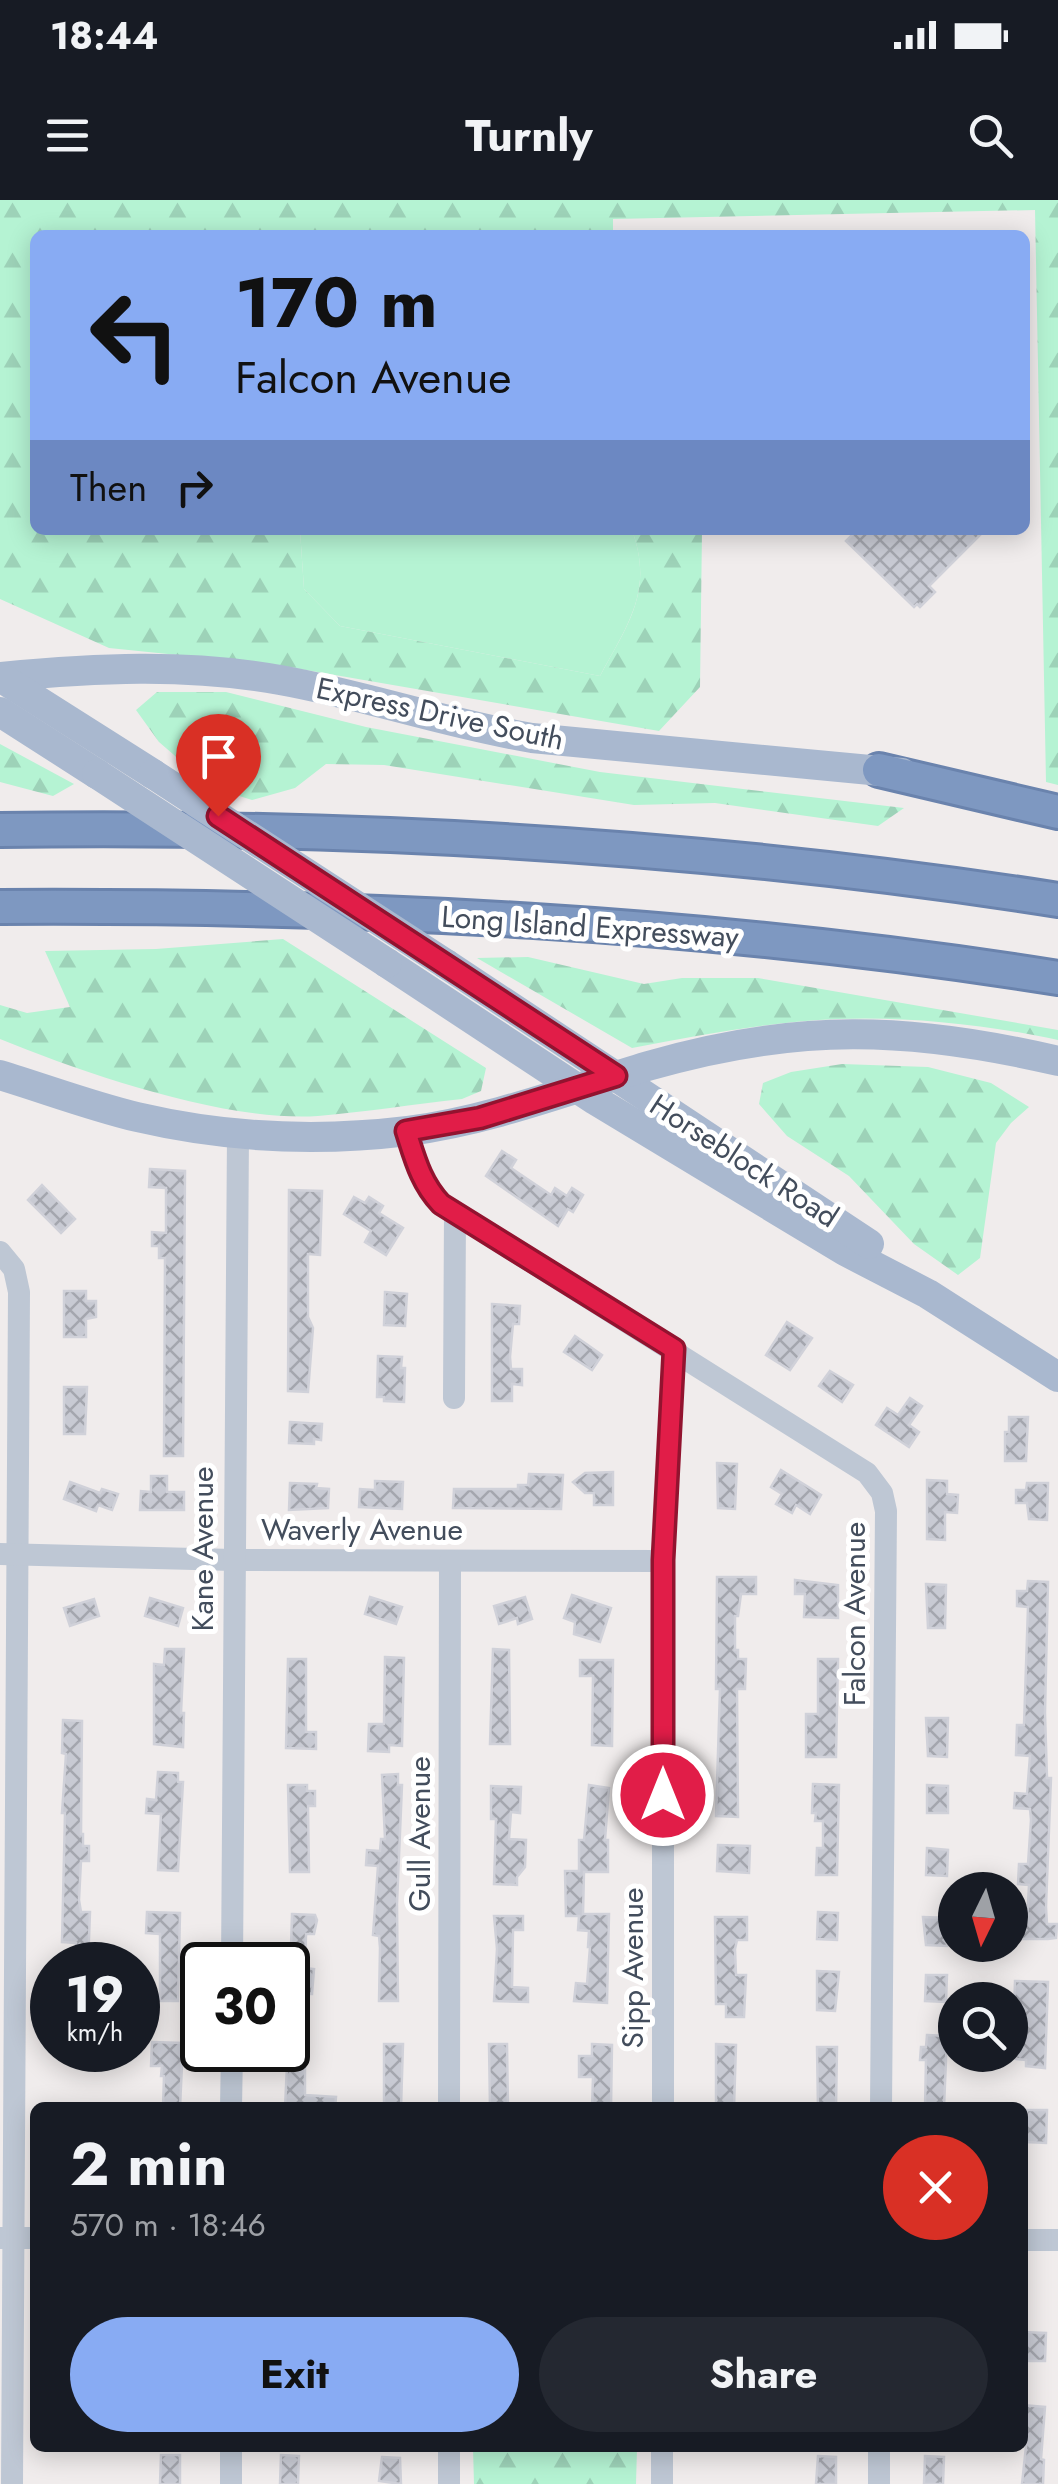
<!DOCTYPE html>
<meta charset="utf-8">
<style>
:root{--surface:#171b24;--page:#242831;--text:#f1f3f6;--muted:#9ea1a6;--accent:#88abf3}
body{margin:0;font-family:Jost,sans-serif;background:var(--page);color:var(--text);height:100vh;display:flex;flex-direction:column;font-size:38px;white-space:nowrap}
*{box-sizing:border-box;margin:0}
p{font-size:32px;color:var(--muted)}
.icon{flex:none;width:55px;height:55px;fill:none;stroke:currentColor;stroke-width:2;stroke-linecap:round;stroke-linejoin:round}
.map{position:relative;flex:1;overflow:hidden}
.sheet{position:absolute;left:30px;top:1902px;width:998px;height:350px;display:flex;flex-direction:column;background:var(--surface);border-radius:15px;box-shadow:0 5px 25px #0003}
.sheet>*{flex:none}
.top-card{position:absolute;left:30px;top:30px;width:1000px;height:305px;border-radius:15px;box-shadow:0 5px 25px #0003;background:#88abf3;color:#111;overflow:hidden}
.needle{width:65px;rotate:185deg}
.fabs{position:absolute;left:938px;top:1672px;display:grid;gap:20px}
.fabs a{display:grid;place-items:center;width:90px;height:90px;border-radius:50%;background:var(--surface);box-shadow:0 5px 25px #0003;font-size:50px}
.speed{position:absolute;left:30px;top:1742px;display:flex;gap:20px;font-size:50px;font-weight:700;text-align:center}
.speed>*{display:grid;place-content:center;width:130px;height:130px;border-radius:50%;background:var(--surface);box-shadow:0 5px 25px #0003;line-height:1}
.speed small{font-size:25px;font-weight:400}
.speed .limit{border:5px solid #111;border-radius:15px;background:#fff;color:#111}
.pin{position:absolute;display:grid;place-items:center;width:85px;height:85px;color:#fff;margin:-102px -42px;border-radius:50% 50% 50% 0;rotate:-45deg;box-shadow:0 0 10px #0007}
.pin .icon{rotate:45deg}
.me{position:absolute;width:110px;margin:-55px;rotate:0deg;stroke-linejoin:round;filter:drop-shadow(0 0 8px #0008)}
.turn{display:flex;align-items:center;gap:35px;height:210px;padding:0 40px;font-size:45px}
.turn .icon{width:130px;height:130px;stroke-width:2.5}
.turn b{display:block;font-size:70px;line-height:85px}
.then{display:flex;align-items:center;height:95px;padding:0 40px;background:#0003;gap:20px;font-size:38px}
.round{display:grid;place-items:center;flex:none;width:105px;height:105px;border-radius:52px;background:var(--page)}
.summary{display:flex;align-items:center;justify-content:space-between;height:170px;padding:0 40px}
h1{font-size:60px;font-weight:700;line-height:75px}
.cta{display:flex;gap:20px;margin-top:auto;padding:20px 40px}
.cta a{flex:1;height:115px;border-radius:60px;background:var(--accent);color:#111;font-size:40px;font-weight:700;line-height:115px;text-align:center}
.cta a+a{background:var(--page);color:var(--text)}
.status{display:flex;justify-content:space-between;align-items:center;height:70px;padding:0 50px;background:var(--surface);direction:ltr}
.status svg{height:28px;fill:currentColor}
header{display:flex;justify-content:space-between;align-items:center;height:130px;padding:0 40px;background:var(--surface);font-size:45px;font-weight:700}
.map>svg:first-child{display:block}
.grass{fill:#b5f3d3}
.forest{fill:url(#forest-firs)}
.building{fill:url(#building-cross-hatch);stroke:#d0d1d9;stroke-width:2.5}
.lines{fill:none;stroke-linecap:round;stroke-linejoin:round}
.highway-casing{stroke:#6a83ad;stroke-width:38}
.minor{stroke:#bec7d4;stroke-width:22}
.major{stroke:#a9b8cf;stroke-width:30}
.highway{stroke:#7e98c1;stroke-width:32}
.major-bridge{stroke:#a9b8cf;stroke-width:30}
.route-casing{stroke:#92132f;stroke-width:25}
.route{stroke:#e11d48;stroke-width:18}
.labels{text-anchor:middle;stroke-width:10;stroke-linejoin:round;paint-order:stroke}
.street-label{font-size:30px;fill:#434d5c;stroke:#fff}
</style>
<div class="status"><b>18:44</b><svg viewBox="0 0 49 12"><path d="M0 12V9h3v3zM5 12V6h3v6zM10 12V3h3v9zM15 12V0h3v12zM26 1h20v11H26zM47 4h2v5h-2z"/></svg></div>
<header><svg class="icon" aria-label="menu" viewBox="0 0 24 24"><path d="M4 6h16M4 12h16M4 18h16"/></svg>Turnly<svg class="icon" aria-label="search" viewBox="0 0 24 24"><circle cx="10" cy="10" r="6"/><path d="M15 15l6 6"/></svg></header>
<div class="map">
<svg width="1058" height="2284" viewBox="0 0 1058 2284">
<defs>
<pattern id="forest-firs" width="22" height="20" patternUnits="userSpaceOnUse" patternTransform="scale(2.5)"><rect width="22" height="20" fill="#b5f3d3"/><path d="M5 1l3.5 6h-7zM16 11l3.5 6h-7z" fill="#9dd2b8"/></pattern>
<pattern id="building-cross-hatch" width="8" height="8" patternUnits="userSpaceOnUse" patternTransform="scale(2.5)"><rect width="8" height="8" fill="#c8cad3"/><path d="M0 0l8 8M0 8l8-8" fill="none" stroke="#a4a6ae"/></pattern>
</defs>
<rect width="100%" height="100%" fill="#f0ecec"/>
<path class="grass" d="M300,330H632C654,390 628,424 600,476L340,426L304,389Z"/>
<g class="forest">
<path d="M0,0H1058V585L1046,582L1035,10L613,19V35H35V330H300L304,389L340,426L600,476C628,424 654,391 632,330H702L700,487L659,531L277,465L109,448L0,399Z"/>
<polygon points="157,492 226,492 366,527 600,572 904,608 878,626 715,603 634,605 384,565 326,564 295,588 252,600 211,587 159,542 136,510"/>
<polygon points="0,544 74,584 53,596 0,582"/>
<path d="M283,739L486,868L481,891L462,899C414,904 366,912 318,916C225,922 86,874 0,839V805L27,813L70,807L45,751L156,749Z"/>
<path d="M528,757L644,784L682,778H758L1058,830V840C990,825 907,816 837,819C768,822 700,835 632,848L477,758Z"/>
<polygon points="842,864 928,867 991,883 1029,907 1011,923 996,943 980,1058 958,1075 914,1044 849,976 787,936 759,904 763,883 791,872"/>
<polygon points="473,2248 637,2248 636,2284 474,2284"/>
</g>
<g class="building">
<polygon points="857,330 985,330 929,386 935,392 920,407 917,404 914,407 846,341"/>
<polygon points="502,951 516,960 511,968 551,995 555,988 567,996 572,988 583,995 573,1012 568,1009 558,1026 486,976"/>
<polygon points="150,969 185,971 183,1256 164,1256 165,1058 159,1058 159,1046 152,1046 152,1032 166,1033 166,988 149,987"/>
<polygon points="42,985 75,1019 61,1033 28,1000"/>
<polygon points="289,990 322,991 320,1055 308,1054 308,1117 313,1128 308,1192 288,1191"/>
<polygon points="354,997 365,1003 369,997 383,1006 379,1013 403,1028 386,1055 365,1042 371,1031 344,1014"/>
<polygon points="64,1091 86,1091 86,1101 96,1101 96,1117 86,1119 86,1137 64,1137"/>
<polygon points="385,1092 407,1094 405,1126 384,1125"/>
<polygon points="492,1104 520,1106 519,1124 513,1124 510,1157 511,1169 522,1169 522,1185 512,1184 512,1201 492,1201"/>
<polygon points="787,1122 812,1138 790,1170 766,1155"/>
<polygon points="575,1136 602,1155 592,1170 564,1152"/>
<polygon points="378,1156 402,1157 401,1168 405,1168 404,1202 384,1201 384,1197 377,1197"/>
<polygon points="830,1171 853,1185 842,1202 819,1186"/>
<polygon points="64,1187 87,1187 85,1234 64,1234"/>
<polygon points="910,1198 922,1206 909,1225 919,1232 909,1247 876,1225 887,1208 898,1215"/>
<polygon points="1009,1217 1028,1217 1026,1261 1005,1261 1005,1232 1009,1232"/>
<polygon points="290,1222 322,1224 321,1240 314,1239 314,1244 289,1243"/>
<polygon points="717,1263 737,1264 735,1309 718,1308"/>
<polygon points="781,1270 821,1295 810,1314 796,1305 792,1313 776,1304 782,1294 771,1287"/>
<polygon points="613,1272 613,1305 594,1305 594,1293 585,1293 573,1282 585,1273"/>
<polygon points="529,1274 563,1275 561,1309 453,1308 454,1289 518,1289 518,1285 528,1285"/>
<polygon points="151,1276 167,1276 167,1292 184,1292 184,1310 140,1310 141,1291 151,1292"/>
<polygon points="927,1280 947,1281 947,1294 958,1295 957,1313 945,1312 945,1340 927,1339"/>
<polygon points="375,1281 403,1282 402,1309 359,1307 360,1289 375,1290"/>
<polygon points="70,1282 100,1293 102,1289 118,1294 112,1310 98,1305 96,1311 64,1299"/>
<polygon points="290,1283 317,1284 316,1288 329,1289 328,1308 289,1310"/>
<polygon points="1027,1283 1048,1283 1047,1320 1029,1319 1027,1303 1016,1303 1016,1290 1026,1290"/>
<polygon points="717,1377 756,1377 756,1394 741,1394 738,1416 735,1416 735,1450 738,1450 738,1459 746,1459 745,1489 737,1489 738,1617 716,1616 720,1489 716,1489"/>
<polygon points="795,1380 838,1385 838,1418 804,1417 805,1394 795,1394"/>
<polygon points="1028,1381 1048,1382 1045,1513 1047,1578 1051,1578 1046,1707 1047,1724 1057,1724 1056,1738 1048,1739 1021,1739 1021,1722 1027,1723 1029,1685 1018,1684 1019,1664 1028,1664 1031,1620 1030,1609 1014,1608 1015,1593 1027,1594 1030,1556 1016,1555 1017,1525 1024,1525 1028,1407 1017,1406 1017,1391 1027,1391"/>
<polygon points="926,1384 946,1385 945,1428 928,1428"/>
<polygon points="572,1395 611,1408 600,1442 574,1434 575,1422 564,1418"/>
<polygon points="370,1397 402,1407 396,1424 365,1414"/>
<polygon points="525,1397 532,1419 518,1424 517,1418 499,1424 494,1406"/>
<polygon points="150,1398 183,1408 178,1426 145,1416"/>
<polygon points="94,1399 99,1416 70,1426 64,1408"/>
<polygon points="165,1449 184,1449 181,1513 184,1513 183,1547 154,1544 154,1464 164,1465"/>
<polygon points="493,1449 509,1450 510,1544 490,1544"/>
<polygon points="385,1457 404,1458 402,1546 389,1545 389,1552 368,1551 369,1524 384,1524"/>
<polygon points="288,1459 306,1459 306,1532 316,1532 316,1549 286,1548"/>
<polygon points="818,1459 838,1459 836,1557 806,1557 806,1514 818,1514"/>
<polygon points="580,1460 613,1460 612,1546 592,1545 593,1476 580,1476"/>
<polygon points="926,1518 948,1518 947,1557 928,1556"/>
<polygon points="63,1520 82,1521 81,1634 83,1634 83,1646 89,1646 89,1661 81,1661 79,1700 81,1712 90,1712 88,1765 75,1765 76,1743 62,1742 65,1613 62,1613 66,1554 62,1553"/>
<polygon points="158,1572 178,1573 178,1582 183,1582 178,1671 158,1670 161,1614 146,1613 147,1599 156,1600"/>
<polygon points="398,1574 398,1585 402,1585 397,1704 398,1801 379,1801 380,1748 379,1736 373,1735 378,1666 366,1665 367,1650 380,1651 381,1639 385,1639 382,1575"/>
<polygon points="813,1584 839,1585 837,1675 816,1675 817,1648 823,1648 823,1621 815,1621 816,1613 812,1613"/>
<polygon points="288,1585 307,1585 307,1591 315,1591 315,1606 308,1606 309,1672 290,1672"/>
<polygon points="589,1585 609,1588 605,1640 608,1640 608,1672 584,1672 583,1714 609,1714 607,1803 574,1801 576,1783 587,1784 590,1747 588,1747 589,1731 578,1730 579,1716 566,1716 565,1671 579,1671 579,1640 584,1640"/>
<polygon points="927,1585 948,1586 948,1613 927,1613"/>
<polygon points="491,1586 521,1587 520,1613 511,1612 509,1639 526,1640 525,1667 517,1677 517,1685 494,1684 496,1619 491,1619"/>
<polygon points="718,1645 750,1646 749,1673 717,1671"/>
<polygon points="927,1648 948,1650 947,1676 926,1675"/>
<polygon points="147,1712 180,1713 178,1801 160,1801 160,1734 146,1733"/>
<polygon points="818,1712 838,1713 837,1740 817,1739"/>
<polygon points="292,1714 315,1715 317,1720 314,1734 306,1734 305,1768 314,1769 312,1794 306,1794 305,1802 290,1800 294,1747 291,1747"/>
<polygon points="494,1716 523,1716 523,1730 513,1730 512,1787 528,1788 528,1802 494,1801 497,1749"/>
<polygon points="715,1717 747,1717 747,1740 737,1740 735,1749 736,1775 746,1775 744,1817 726,1817 726,1804 716,1804"/>
<polygon points="923,1717 948,1718 947,1746 926,1745"/>
<polygon points="817,1771 839,1772 835,1811 817,1810"/>
<polygon points="926,1775 947,1775 946,1802 925,1801"/>
<polygon points="1015,1781 1048,1782 1045,1868 1026,1866 1026,1860 1016,1859 1019,1813 1014,1813"/>
<polygon points="927,1835 947,1836 944,1908 925,1908 926,1860 920,1860 921,1847 926,1847"/>
<polygon points="152,1842 183,1843 180,1908 163,1908 164,1876 161,1876 162,1866 151,1866"/>
<polygon points="288,1844 305,1844 305,1895 336,1897 335,1908 285,1908"/>
<polygon points="384,1844 403,1844 401,1908 384,1908"/>
<polygon points="489,1844 507,1844 508,1908 490,1908"/>
<polygon points="592,1844 612,1845 611,1908 592,1908 593,1877 579,1877 579,1856 592,1856"/>
<polygon points="716,1844 736,1845 734,1908 716,1908"/>
<polygon points="817,1847 837,1847 836,1908 818,1908"/>
<polygon points="1027,1910 1047,1910 1046,1943 1026,1942"/>
<polygon points="1022,2132 1046,2133 1045,2161 1022,2161"/>
<polygon points="1022,2205 1045,2207 1041,2259 1044,2260 1043,2284 1022,2284 1027,2237 1022,2232"/>
<polygon points="161,2255 180,2255 180,2284 160,2284"/>
<polygon points="281,2255 299,2256 298,2284 280,2284"/>
<polygon points="818,2256 836,2257 836,2284 816,2284"/>
<polygon points="925,2256 944,2257 943,2284 924,2284"/>
<polygon points="382,2257 400,2258 401,2284 379,2281"/>
</g>
<g class="lines">
<g class="highway-casing">
<g id="highway">
<polyline points="879,570 1058,612"/>
<path d="M0,630C354,625 708,645 1058,700"/>
<path d="M0,707C354,705 708,722 1058,778"/>
</g>
</g>
<g class="minor">
<path d="M406,931C415,959 421,983 441,1005L867,1273L882,1293L886,1311L881,1908"/>
<polyline points="0,1052 14,1069 19,1092 12,2284"/>
<polyline points="454,1198 455,1013"/>
<polyline points="0,1354 233,1360 663,1361"/>
<polyline points="232,1765 238,934"/>
<polyline points="231,1908 232,1850"/>
<polyline points="449,1908 450,1361"/>
<polyline points="663,1908 663,1361 674,1149"/>
<polyline points="0,2038 35,2038"/>
<polyline points="1022,2040 1058,2040"/>
<polyline points="231,2248 231,2284"/>
<polyline points="449,2248 449,2284"/>
<polyline points="662,2284 662,2248"/>
<polyline points="879,2284 879,2248"/>
</g>
<g class="major">
<path d="M0,477C94,468 186,463 280,480C365,495 447,524 532,538L902,573"/>
<polyline points="0,477 153,574"/>
<polyline points="0,512 97,574"/>
<polyline points="387,763 595,900 845,1051 928,1094 1058,1177"/>
<polyline points="446,764 869,1044"/>
<path d="M0,875C46,889 91,906 137,917C227,938 317,942 408,931C491,920 568,890 648,866C796,823 909,826 1058,861"/>
</g>
<use href="#highway" class="highway"/>
<g class="major-bridge">
<polyline points="97,574 387,763"/>
<polyline points="153,574 446,764"/>
</g>
</g>
<g class="lines">
<g class="route-casing">
<path id="route" d="M218,616L616,876L480,918L406,931C415,959 421,983 441,1004L674,1149L663,1360V1595"/>
</g>
<use href="#route" class="route"/>
</g>
<g class="labels">
<g class="street-label">
<text transform="translate(440 514) rotate(12)" y="10">Express Drive South</text>
<text transform="translate(590 727) rotate(4)" y="10">Long Island Expressway</text>
<text transform="translate(744 961) rotate(33)" y="10">Horseblock Road</text>
<text x="362" y="1340">Waverly Avenue</text>
<text transform="translate(203 1349) rotate(-90)" y="10">Kane Avenue</text>
<text transform="translate(855 1414) rotate(-90)" y="10">Falcon Avenue</text>
<text transform="translate(420 1634) rotate(-90)" y="10">Gull Avenue</text>
<text transform="translate(633 1768) rotate(-90)" y="10">Sipp Avenue</text>
</g>
</g>
</svg>
<div class="fabs">
<a><svg class="needle" viewBox="-14 -14 28 28"><path d="M0-13l5 13h-10z" fill="#e53935"/><path d="M0 13l5-13h-10z" fill="#9ea1a6"/></svg></a>
<a><svg class="icon" aria-label="search" viewBox="0 0 24 24"><circle cx="10" cy="10" r="6"/><path d="M15 15l6 6"/></svg></a>
</div>
<div class="speed"><div>19<small>km/h</small></div><div class="limit">30</div></div>
<div class="pin" style="left:218px;top:616px;background:#d93025"><svg class="icon" aria-label="arrive" viewBox="0 0 24 24"><path d="M6 21V4h12l-3 4 3 4H6"/></svg></div>
<svg class="me" style="left:663px;top:1595px" viewBox="-20 -20 40 40"><circle r="17" fill="#e11d48" stroke="#fff" stroke-width="3"/><path d="M0-11L8 9 0 5-8 9z" fill="#fff"/></svg>
<div class="top-card">
<div class="turn"><svg class="icon" aria-label="left" viewBox="0 0 24 24"><path d="M17 20v-9H6M10 6l-5 5 5 5"/></svg><div><b>170 m</b>Falcon Avenue</div></div>
<div class="then">Then<svg class="icon" aria-label="right" viewBox="0 0 24 24"><path d="M7 20v-9h11M14 6l5 5-5 5"/></svg></div>
</div>
<section class="sheet">
<div class="summary"><div><h1>2 min</h1><p>570 m · 18:46</p></div><a class="round" style="background:#d93025;color:#fff"><svg class="icon" aria-label="close" viewBox="0 0 24 24"><path d="M6 6l12 12M18 6L6 18"/></svg></a></div>
<div class="cta"><a>Exit</a><a>Share</a></div>
</section>
</div>
